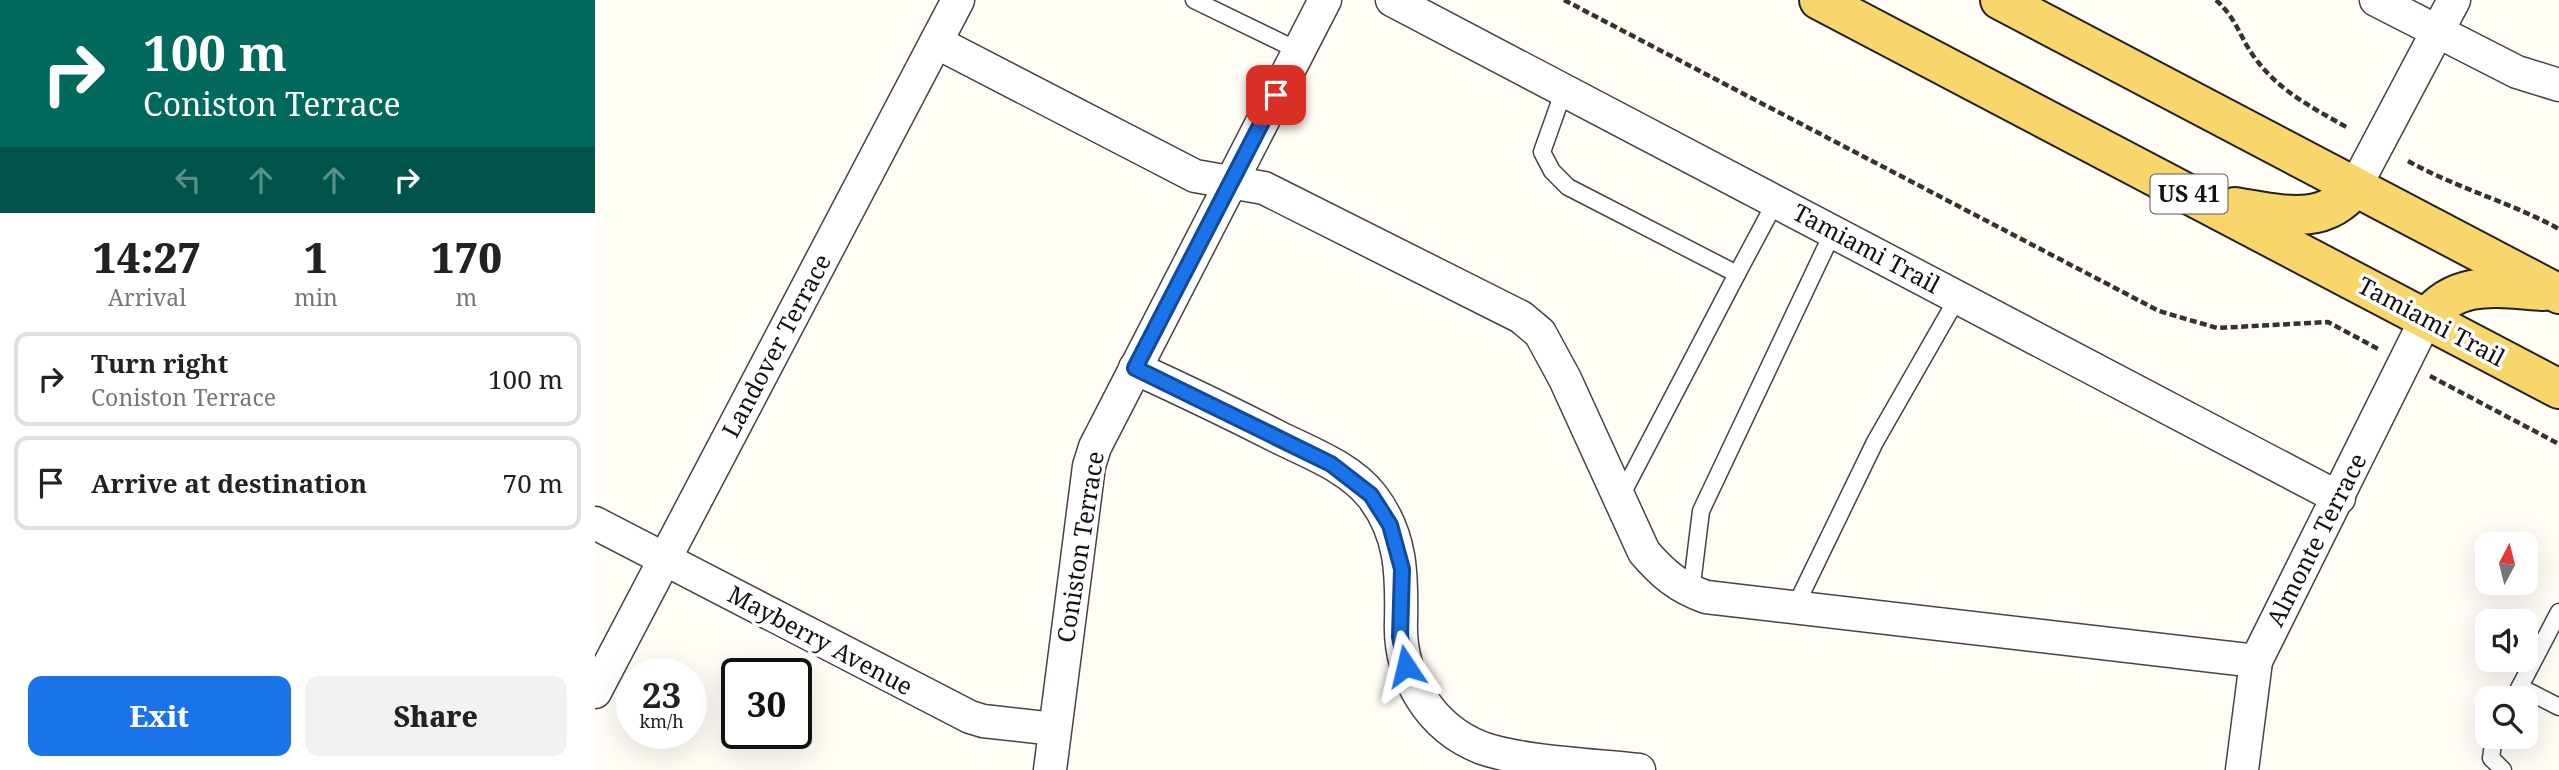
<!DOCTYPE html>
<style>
:root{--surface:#fff;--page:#f2f2f2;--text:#222;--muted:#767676;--line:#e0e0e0;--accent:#1a73e8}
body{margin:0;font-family:"Noto Serif",serif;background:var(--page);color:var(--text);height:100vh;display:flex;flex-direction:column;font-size:26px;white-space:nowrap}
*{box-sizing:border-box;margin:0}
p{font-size:23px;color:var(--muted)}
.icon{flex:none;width:38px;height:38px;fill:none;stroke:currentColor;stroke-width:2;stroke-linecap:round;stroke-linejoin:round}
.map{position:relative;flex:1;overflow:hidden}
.sheet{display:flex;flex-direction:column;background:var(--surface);width:595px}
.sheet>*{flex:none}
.hud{background:#00695c;color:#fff;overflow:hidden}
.needle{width:46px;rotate:7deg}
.buttons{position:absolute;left:1880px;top:532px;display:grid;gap:14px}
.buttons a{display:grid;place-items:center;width:63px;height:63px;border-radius:14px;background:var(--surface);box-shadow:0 7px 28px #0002;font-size:35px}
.speed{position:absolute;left:21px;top:658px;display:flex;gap:14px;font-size:35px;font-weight:700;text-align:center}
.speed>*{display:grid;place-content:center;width:91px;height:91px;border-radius:50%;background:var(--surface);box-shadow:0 7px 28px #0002;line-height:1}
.speed small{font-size:18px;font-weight:400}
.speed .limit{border:4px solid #111;border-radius:10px;background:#fff;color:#111}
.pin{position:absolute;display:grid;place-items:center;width:60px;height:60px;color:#fff;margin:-30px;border-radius:14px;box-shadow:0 4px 10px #0006}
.me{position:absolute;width:77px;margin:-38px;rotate:350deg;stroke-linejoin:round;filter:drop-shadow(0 0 5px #0008)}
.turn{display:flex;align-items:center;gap:24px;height:147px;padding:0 28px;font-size:32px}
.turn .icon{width:91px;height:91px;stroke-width:2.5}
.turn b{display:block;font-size:49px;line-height:60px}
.lanes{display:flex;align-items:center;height:66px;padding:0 28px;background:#0003;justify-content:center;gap:35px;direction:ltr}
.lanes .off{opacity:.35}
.eta{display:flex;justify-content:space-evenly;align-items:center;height:119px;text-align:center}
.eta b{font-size:42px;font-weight:800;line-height:49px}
.button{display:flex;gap:14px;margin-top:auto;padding:14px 28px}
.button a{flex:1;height:80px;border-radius:14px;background:var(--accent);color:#fff;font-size:28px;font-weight:800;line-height:80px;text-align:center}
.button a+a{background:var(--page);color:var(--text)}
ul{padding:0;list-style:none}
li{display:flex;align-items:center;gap:21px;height:94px;margin:0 14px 10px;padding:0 14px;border:4px solid var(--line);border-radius:14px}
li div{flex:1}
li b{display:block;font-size:26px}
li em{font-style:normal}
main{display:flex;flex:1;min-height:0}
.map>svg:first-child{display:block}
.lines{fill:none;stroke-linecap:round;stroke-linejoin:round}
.service-casing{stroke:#444;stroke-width:19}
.minor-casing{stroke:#444;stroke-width:35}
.primary-casing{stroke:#222;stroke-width:42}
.path{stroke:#333;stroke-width:4.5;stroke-dasharray:7 3.5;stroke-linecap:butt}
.service{stroke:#fff;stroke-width:16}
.minor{stroke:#fff;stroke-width:32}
.primary{stroke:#f9d66b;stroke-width:38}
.route-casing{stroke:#114b97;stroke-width:18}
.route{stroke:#1a73e8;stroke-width:12}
.labels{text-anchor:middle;stroke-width:7;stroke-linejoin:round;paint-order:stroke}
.shield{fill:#fff;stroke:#585858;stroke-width:2}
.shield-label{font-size:23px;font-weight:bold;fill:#111}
.street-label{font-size:24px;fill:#111;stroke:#fff}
</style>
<main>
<section class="sheet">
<div class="hud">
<div class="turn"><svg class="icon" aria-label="right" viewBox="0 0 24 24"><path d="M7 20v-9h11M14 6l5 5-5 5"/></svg><div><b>100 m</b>Coniston Terrace</div></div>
<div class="lanes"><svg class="icon off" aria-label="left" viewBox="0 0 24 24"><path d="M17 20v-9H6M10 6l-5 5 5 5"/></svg><svg class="icon off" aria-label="ahead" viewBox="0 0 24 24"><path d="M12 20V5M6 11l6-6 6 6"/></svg><svg class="icon off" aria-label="ahead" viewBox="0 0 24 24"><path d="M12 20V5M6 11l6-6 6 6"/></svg><svg class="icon" aria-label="right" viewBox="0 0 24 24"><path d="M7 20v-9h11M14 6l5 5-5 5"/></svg></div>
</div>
<div class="eta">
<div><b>14:27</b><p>Arrival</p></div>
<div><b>1</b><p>min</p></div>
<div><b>170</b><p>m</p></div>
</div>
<ul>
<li><svg class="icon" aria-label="right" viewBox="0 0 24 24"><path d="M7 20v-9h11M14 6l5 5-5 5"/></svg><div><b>Turn right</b><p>Coniston Terrace</p></div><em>100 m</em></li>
<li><svg class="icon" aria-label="arrive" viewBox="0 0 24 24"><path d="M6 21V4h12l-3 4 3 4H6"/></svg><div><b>Arrive at destination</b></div><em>70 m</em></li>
</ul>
<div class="button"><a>Exit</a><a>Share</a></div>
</section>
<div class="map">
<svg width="1964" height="770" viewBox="0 0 1964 770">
<rect width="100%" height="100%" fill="#fffdf5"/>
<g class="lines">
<g class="service-casing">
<g id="service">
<polyline points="599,0 704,51"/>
<polyline points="969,90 947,152 957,171 973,187 1142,274 1025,498"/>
<polyline points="1142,274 1181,201"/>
<polyline points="1096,592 1106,511 1238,232"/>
<polyline points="1200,607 1280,442 1363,297"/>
<polyline points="1925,687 1964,707"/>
<polyline points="1919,698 1964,612"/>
<polyline points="1899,737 1896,758 1908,770"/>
</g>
</g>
<g class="minor-casing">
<g id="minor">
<polyline points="797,0 1744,498"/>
<polyline points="1781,0 1922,72 1964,85"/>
<path d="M341,42L600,176L669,188L926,317L945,333L970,379L1049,552C1068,574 1083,587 1111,597L1661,661"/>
<polyline points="1760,187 1859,0"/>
<path d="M540,368C588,390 636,413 683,437C715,453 754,467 777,496C807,535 807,575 806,622C804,676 835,728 887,748C926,762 1000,765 1044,770"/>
<polyline points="0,523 375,717 388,721 459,729"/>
<polyline points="0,692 363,0"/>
<polyline points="455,770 494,466 500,447 730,0"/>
<polyline points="1647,770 1661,661 1831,319"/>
</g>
</g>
<g class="primary-casing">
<g id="primary">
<polyline points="1224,0 1964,389"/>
<polyline points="1405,0 1964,294"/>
<path d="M1640,207C1685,214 1729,228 1760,187"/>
<path d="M1831,319C1862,279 1902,288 1948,291"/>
</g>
</g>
<g class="path">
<polyline points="969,0 1564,311 1622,328 1733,322 1785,350"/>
<path d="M1621,0C1644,21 1645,40 1663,62C1687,93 1720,109 1753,128"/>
<path d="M1813,161C1861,188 1915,202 1964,229"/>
<polyline points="1835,376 1964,444"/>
</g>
<use href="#service" class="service"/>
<use href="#minor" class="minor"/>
<use href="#primary" class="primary"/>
</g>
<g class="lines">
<g class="route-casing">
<polyline id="route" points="681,95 540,368 736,464 776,495 795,525 807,569 805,637 811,666"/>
</g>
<use href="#route" class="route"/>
</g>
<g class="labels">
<rect class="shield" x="1555.5" y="174.5" width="77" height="39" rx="5"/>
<g class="shield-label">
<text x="1594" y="202">US 41</text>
</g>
<g class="street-label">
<text transform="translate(1271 249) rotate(28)" y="8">Tamiami Trail</text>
<text transform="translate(1836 322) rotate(28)" y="8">Tamiami Trail</text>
<text transform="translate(182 346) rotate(-62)" y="8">Landover Terrace</text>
<text transform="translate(1722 540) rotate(-63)" y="8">Almonte Terrace</text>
<text transform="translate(486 547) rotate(-81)" y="8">Coniston Terrace</text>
<text transform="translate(225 641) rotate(28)" y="8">Mayberry Avenue</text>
</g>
</g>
</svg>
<div class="buttons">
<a><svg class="needle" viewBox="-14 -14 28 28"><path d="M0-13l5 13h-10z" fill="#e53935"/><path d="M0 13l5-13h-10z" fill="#767676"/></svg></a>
<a><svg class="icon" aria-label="sound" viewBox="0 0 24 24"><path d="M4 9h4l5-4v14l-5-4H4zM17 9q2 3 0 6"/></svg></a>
<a><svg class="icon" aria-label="search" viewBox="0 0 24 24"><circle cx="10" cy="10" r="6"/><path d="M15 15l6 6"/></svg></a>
</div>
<div class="speed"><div>23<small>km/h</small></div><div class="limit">30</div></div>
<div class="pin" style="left:681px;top:95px;background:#d93025"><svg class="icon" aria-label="arrive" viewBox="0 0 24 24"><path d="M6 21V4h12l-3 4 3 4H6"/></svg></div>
<svg class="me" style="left:811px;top:666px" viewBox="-20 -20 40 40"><path d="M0-17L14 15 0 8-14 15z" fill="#1a73e8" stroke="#fff" stroke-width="4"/></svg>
</div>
</main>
